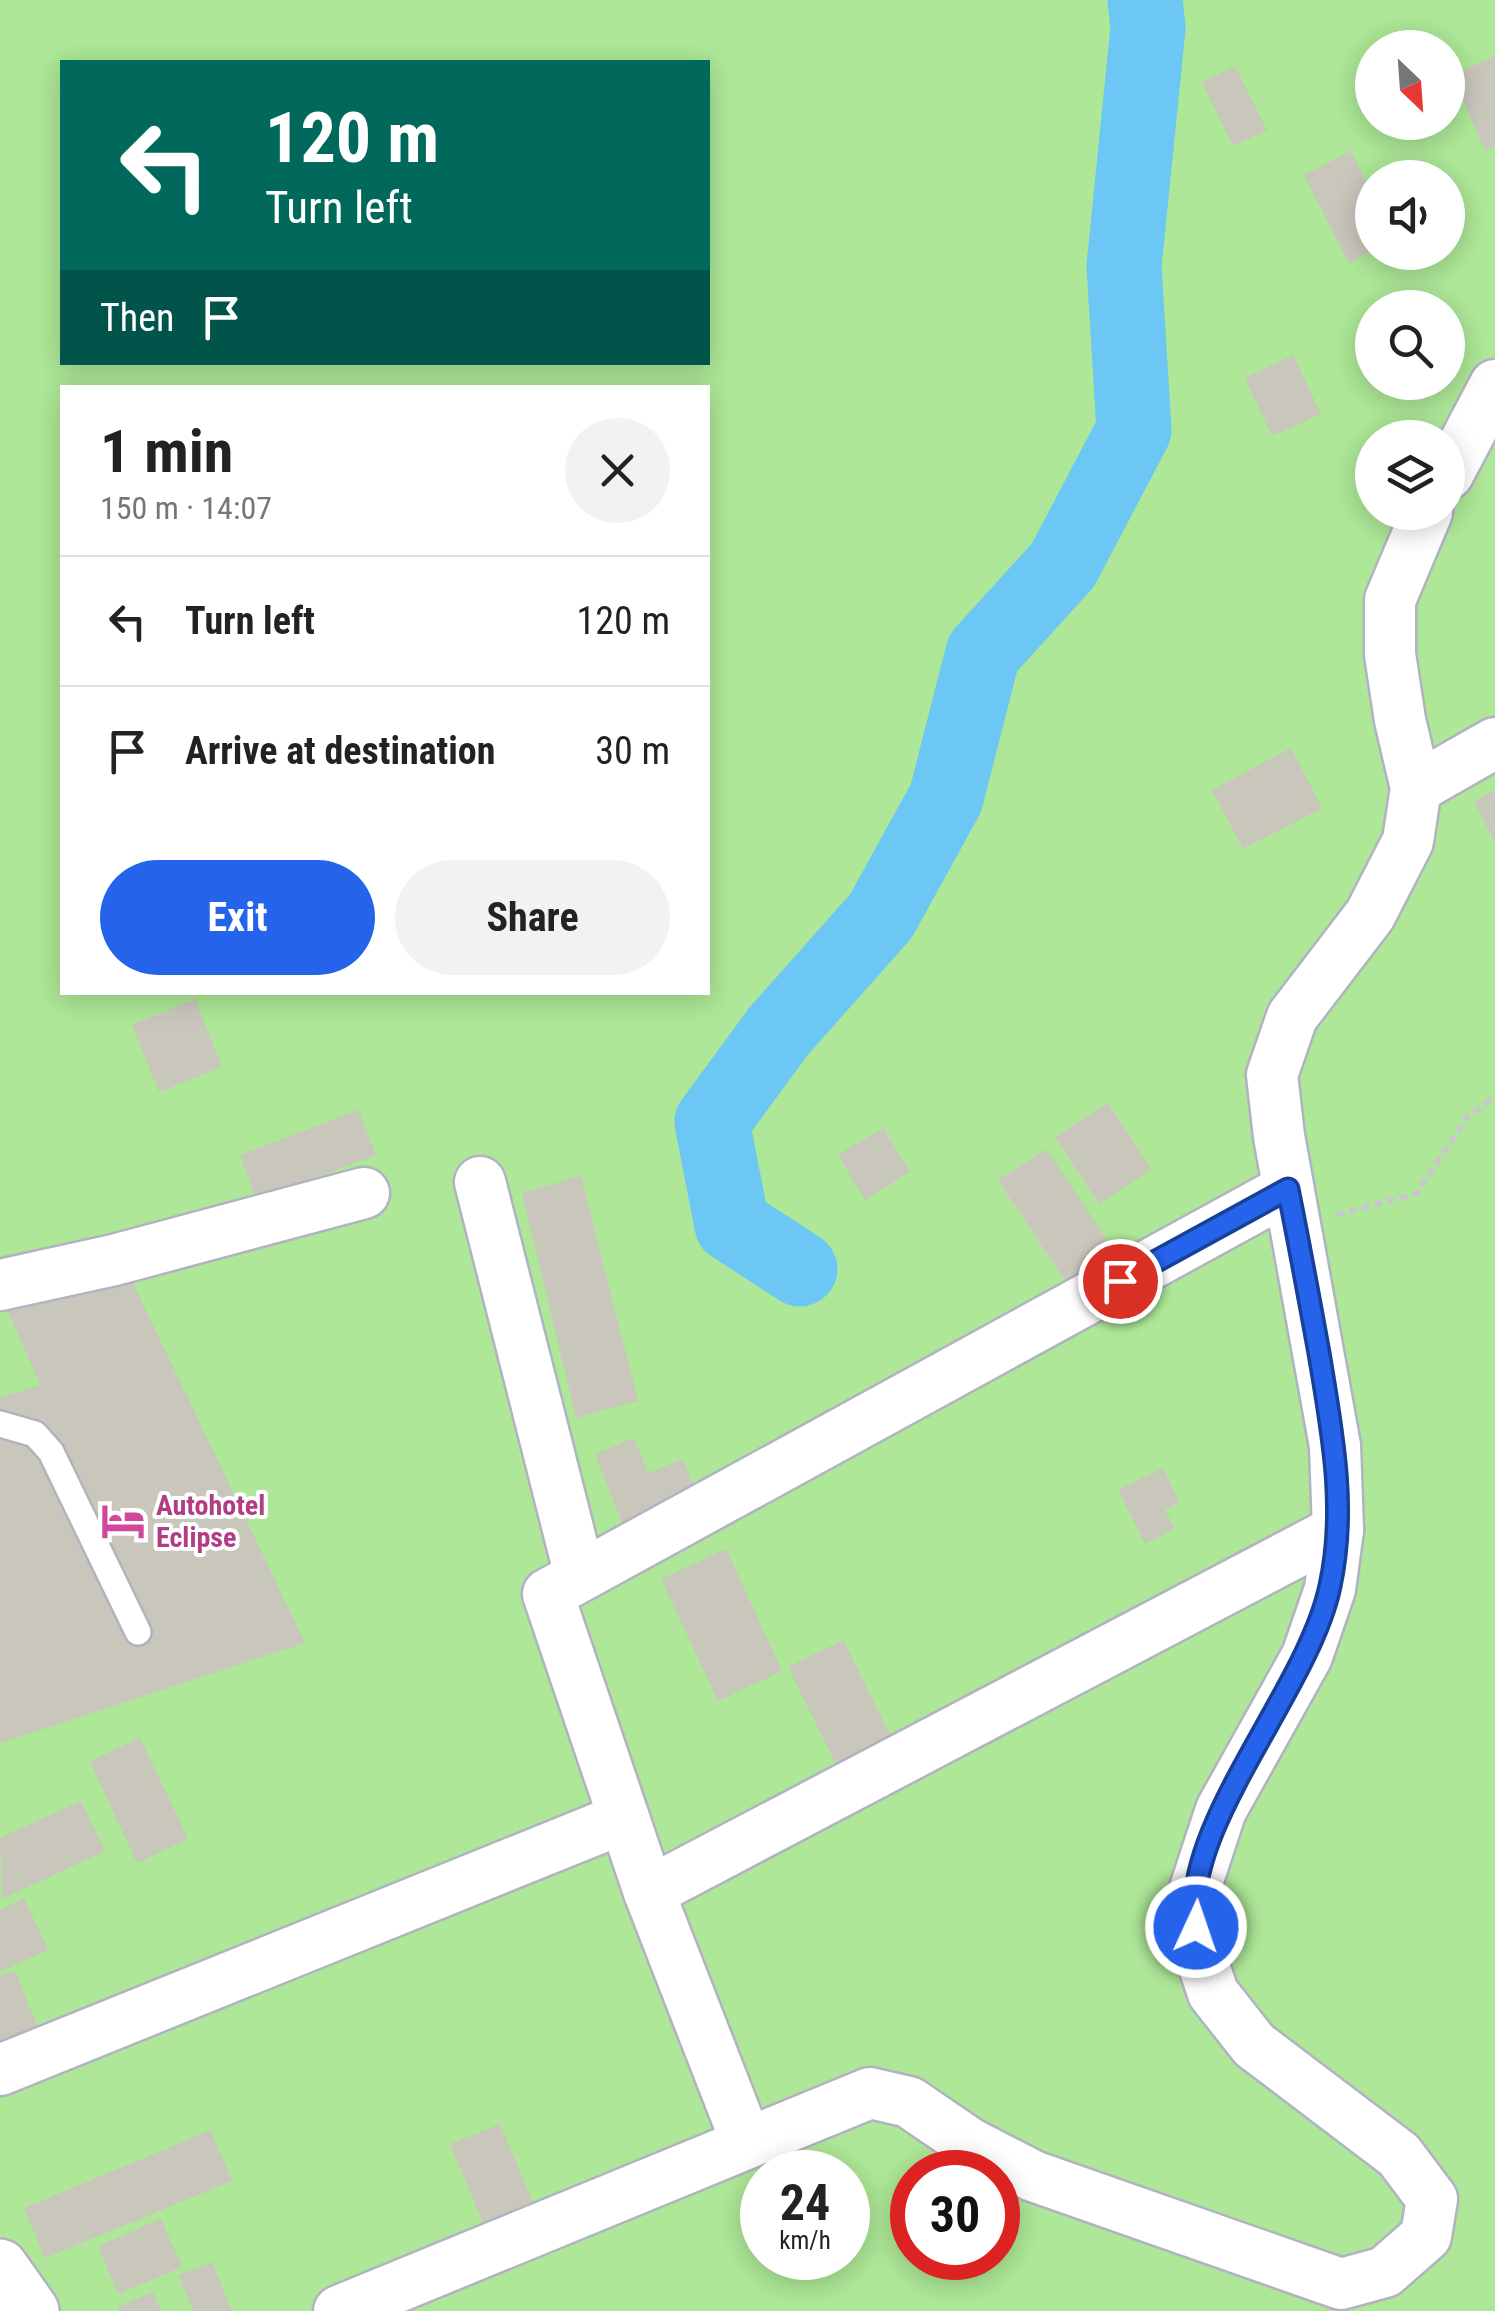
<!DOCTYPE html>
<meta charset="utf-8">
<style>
:root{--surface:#fff;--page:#f2f2f2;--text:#222;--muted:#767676;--line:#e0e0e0;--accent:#2563eb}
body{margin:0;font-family:"Roboto Condensed",sans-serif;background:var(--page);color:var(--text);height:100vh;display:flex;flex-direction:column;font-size:38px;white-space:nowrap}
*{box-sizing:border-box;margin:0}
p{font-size:32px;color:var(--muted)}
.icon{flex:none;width:55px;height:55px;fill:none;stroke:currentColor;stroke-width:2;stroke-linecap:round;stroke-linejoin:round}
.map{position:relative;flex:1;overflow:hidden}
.side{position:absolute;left:60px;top:385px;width:650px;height:610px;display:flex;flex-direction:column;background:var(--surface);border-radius:0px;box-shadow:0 5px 25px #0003}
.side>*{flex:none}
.guide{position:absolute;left:60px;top:60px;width:650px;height:305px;border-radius:0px;box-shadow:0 5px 25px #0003;background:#00695c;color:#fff;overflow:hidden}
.needle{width:65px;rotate:155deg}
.controls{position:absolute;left:1355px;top:30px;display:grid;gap:20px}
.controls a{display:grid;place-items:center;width:110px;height:110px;border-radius:50%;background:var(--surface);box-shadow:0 5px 25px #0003;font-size:50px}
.speed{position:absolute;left:740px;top:2150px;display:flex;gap:20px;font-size:50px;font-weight:700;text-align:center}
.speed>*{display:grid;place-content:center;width:130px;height:130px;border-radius:50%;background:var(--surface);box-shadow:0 5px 25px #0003;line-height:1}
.speed small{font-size:25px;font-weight:400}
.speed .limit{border:15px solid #d22;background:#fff;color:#111}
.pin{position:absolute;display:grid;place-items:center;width:85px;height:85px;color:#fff;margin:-42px;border:5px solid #fff;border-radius:50%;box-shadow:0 2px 10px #0007}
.me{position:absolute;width:110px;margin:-55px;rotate:3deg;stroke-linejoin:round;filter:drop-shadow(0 0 8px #0008)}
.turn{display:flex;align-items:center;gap:35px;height:210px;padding:0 40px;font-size:45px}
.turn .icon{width:130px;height:130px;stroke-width:2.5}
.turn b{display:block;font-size:70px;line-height:85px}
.then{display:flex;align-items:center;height:95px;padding:0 40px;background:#0003;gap:20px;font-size:38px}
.round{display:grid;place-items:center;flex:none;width:105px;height:105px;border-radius:52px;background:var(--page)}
.head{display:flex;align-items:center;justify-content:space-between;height:170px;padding:0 40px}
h1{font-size:60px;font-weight:700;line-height:75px}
.action{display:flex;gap:20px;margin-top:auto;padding:20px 40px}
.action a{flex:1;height:115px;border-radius:60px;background:var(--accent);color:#fff;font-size:40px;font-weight:700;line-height:115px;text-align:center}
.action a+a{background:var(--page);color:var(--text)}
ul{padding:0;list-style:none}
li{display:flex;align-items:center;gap:30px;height:130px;padding:0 40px;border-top:2px solid var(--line)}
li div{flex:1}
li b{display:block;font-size:38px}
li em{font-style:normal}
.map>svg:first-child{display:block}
.green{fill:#ade797;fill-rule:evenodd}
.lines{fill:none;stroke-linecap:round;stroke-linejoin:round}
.river{stroke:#6cc7f4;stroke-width:75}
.building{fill:#c9c6bc}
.service-casing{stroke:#b1b3c0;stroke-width:30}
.minor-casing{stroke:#b1b3c0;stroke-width:55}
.secondary-casing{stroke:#b1b3c0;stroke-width:60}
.path{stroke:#c8c8c8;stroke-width:6;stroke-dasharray:8 5;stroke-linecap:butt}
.service{stroke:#fff;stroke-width:25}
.minor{stroke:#fff;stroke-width:50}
.secondary{stroke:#fff;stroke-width:55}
.route-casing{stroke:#184099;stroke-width:25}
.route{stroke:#2563eb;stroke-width:18}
.labels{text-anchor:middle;stroke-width:8;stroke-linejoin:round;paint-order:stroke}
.hotel-label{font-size:28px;font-weight:bold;fill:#b23c85;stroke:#fff;text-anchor:start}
</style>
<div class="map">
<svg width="1495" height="2311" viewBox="0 0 1495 2311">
<rect width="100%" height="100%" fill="#eee8dd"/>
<path class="green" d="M0,0H1495V2311H0ZM1372,48H1448V122H1372ZM62,62H708V362H62ZM1372,178H1448V252H1372ZM1372,308H1448V382H1372ZM62,388H708V992H62ZM1372,438H1448V512H1372ZM762,2172H848V2258H762ZM912,2172H998V2258H912Z"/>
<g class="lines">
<polyline class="river" points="800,1269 732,1225 712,1122 778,1032 881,916 946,798 983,653 1063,565 1134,430 1124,266 1148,28 1145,0"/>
</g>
<g class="building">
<polygon points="1495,56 1495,147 1485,151 1452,75"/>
<polygon points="1235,66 1267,130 1233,146 1202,82"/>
<polygon points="1351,151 1372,194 1372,251 1349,263 1304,175"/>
<polygon points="1293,355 1321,414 1272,436 1245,378"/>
<polygon points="1291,748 1322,808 1243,849 1212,790"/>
<polygon points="1495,790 1495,843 1474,801"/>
<polygon points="195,999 222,1067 159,1092 132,1025"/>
<polygon points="1108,1103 1151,1169 1099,1204 1055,1137"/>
<polygon points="359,1110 376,1155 256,1200 240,1155"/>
<polygon points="883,1128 910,1172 865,1200 838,1155"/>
<polygon points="1046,1149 1113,1249 1065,1281 998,1180"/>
<polygon points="581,1176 638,1401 576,1418 522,1193"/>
<polygon points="132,1281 305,1643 0,1743 0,1398 40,1385 7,1309"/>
<polygon points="634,1438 648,1473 683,1459 700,1500 625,1530 595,1454"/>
<polygon points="1163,1468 1179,1502 1165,1510 1175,1529 1145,1544 1118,1490"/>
<polygon points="726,1549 782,1671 718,1701 661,1579"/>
<polygon points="843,1640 897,1749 842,1776 788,1667"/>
<polygon points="140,1738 188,1839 137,1863 90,1761"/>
<polygon points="81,1801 105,1851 2,1899 0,1838"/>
<polygon points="24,1898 48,1950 0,1972 0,1910"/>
<polygon points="15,1971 38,2028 0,2043 0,1976"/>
<polygon points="500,2124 533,2202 483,2223 450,2144"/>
<polygon points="211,2130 232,2181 45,2258 24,2208"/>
<polygon points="161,2219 182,2267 118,2294 98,2246"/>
<polygon points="212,2262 232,2311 193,2311 178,2275"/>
<polygon points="153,2292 161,2311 119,2311 118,2307"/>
</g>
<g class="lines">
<g class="service-casing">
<polyline id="service" points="0,1424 35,1434 51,1452 138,1632"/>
</g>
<g class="minor-casing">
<g id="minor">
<polyline points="1448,474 1495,385"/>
<polyline points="1416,788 1495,743"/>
<polyline points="480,1182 580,1576"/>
<polyline points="0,1285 114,1260 364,1193"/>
<polyline points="649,1892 548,1594 1288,1189"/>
<polyline points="0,2070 624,1818"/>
<polyline points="746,2141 649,1892 1338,1530"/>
<polyline points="339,2311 870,2093 909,2102 969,2143 1033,2176 1341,2284 1385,2272 1426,2236 1432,2199 1399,2155 1254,2045 1213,1993 1200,1954 1191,1901 1221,1810 1307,1656 1330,1589 1338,1530 1335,1446 1279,1136 1272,1075 1292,1017 1370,915 1408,841 1416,788 1400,720 1390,654 1390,600 1427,512"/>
</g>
</g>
<g class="secondary-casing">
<polyline id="secondary" points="0,2267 31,2311"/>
</g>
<polyline class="path" points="1337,1215 1417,1193 1467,1117 1495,1097"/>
<use href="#service" class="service"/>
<use href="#minor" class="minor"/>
<use href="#secondary" class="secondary"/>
</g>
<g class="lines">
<g class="route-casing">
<path id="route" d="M1120,1281L1288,1189C1299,1243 1309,1298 1319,1353C1332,1431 1347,1508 1330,1586C1308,1691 1179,1828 1196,1927"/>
</g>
<use href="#route" class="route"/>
</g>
<defs>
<g id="hotel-bare" transform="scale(3.45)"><path d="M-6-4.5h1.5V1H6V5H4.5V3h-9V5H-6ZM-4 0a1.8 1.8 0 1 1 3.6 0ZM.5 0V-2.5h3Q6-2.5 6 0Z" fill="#d1479c" stroke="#fff" stroke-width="2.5" paint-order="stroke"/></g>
</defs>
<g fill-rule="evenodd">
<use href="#hotel-bare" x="123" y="1521"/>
</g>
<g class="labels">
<g class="hotel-label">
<text x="156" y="1515">Autohotel<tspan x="156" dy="32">Eclipse</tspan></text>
</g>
</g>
</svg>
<div class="controls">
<a><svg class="needle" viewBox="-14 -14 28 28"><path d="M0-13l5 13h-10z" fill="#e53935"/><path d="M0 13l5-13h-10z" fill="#767676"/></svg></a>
<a><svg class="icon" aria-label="sound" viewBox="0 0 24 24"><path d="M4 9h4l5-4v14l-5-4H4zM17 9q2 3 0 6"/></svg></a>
<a><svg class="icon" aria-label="search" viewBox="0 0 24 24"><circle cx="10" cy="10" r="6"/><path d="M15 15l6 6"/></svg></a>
<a><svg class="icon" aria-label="layers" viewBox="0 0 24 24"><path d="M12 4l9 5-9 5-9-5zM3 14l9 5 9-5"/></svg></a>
</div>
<div class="speed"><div>24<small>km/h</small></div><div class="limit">30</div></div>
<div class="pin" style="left:1120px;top:1281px;background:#d93025"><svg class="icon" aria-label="arrive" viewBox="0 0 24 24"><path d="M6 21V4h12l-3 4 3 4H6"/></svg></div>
<svg class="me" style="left:1196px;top:1927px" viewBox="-20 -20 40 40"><circle r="17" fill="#2563eb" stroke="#fff" stroke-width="3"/><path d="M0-11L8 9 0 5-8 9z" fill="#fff"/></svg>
<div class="guide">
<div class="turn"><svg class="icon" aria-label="left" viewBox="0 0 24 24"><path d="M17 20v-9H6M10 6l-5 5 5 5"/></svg><div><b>120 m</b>Turn left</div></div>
<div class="then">Then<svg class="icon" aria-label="arrive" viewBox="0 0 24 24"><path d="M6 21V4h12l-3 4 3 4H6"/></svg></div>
</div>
<section class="side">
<div class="head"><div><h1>1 min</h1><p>150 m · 14:07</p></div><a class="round"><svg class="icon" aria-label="close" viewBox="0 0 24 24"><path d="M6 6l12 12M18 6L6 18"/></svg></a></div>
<ul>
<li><svg class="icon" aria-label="left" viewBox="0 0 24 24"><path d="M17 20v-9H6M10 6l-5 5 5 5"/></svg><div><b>Turn left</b></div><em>120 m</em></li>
<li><svg class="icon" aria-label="arrive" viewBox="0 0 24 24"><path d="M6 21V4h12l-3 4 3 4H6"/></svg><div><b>Arrive at destination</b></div><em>30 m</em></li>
</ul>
<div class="action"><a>Exit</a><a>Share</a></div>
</section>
</div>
